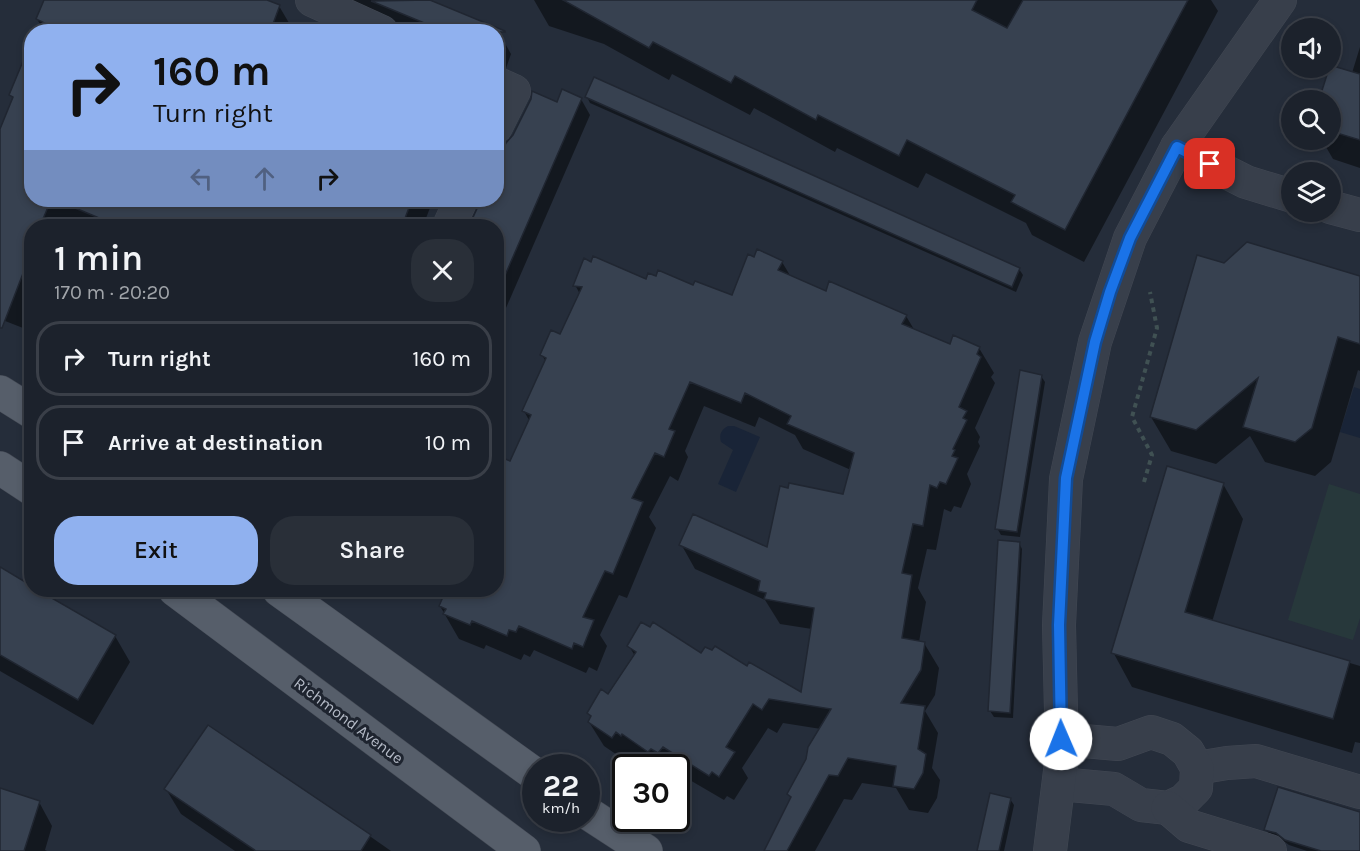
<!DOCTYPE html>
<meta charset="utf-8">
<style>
:root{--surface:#1c222c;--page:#292f38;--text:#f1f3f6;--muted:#a0a4a9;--line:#3a3f48;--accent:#90b1ef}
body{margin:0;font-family:Karla,sans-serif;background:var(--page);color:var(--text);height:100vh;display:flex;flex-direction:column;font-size:22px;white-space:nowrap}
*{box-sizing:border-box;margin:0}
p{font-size:20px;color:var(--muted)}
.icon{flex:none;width:33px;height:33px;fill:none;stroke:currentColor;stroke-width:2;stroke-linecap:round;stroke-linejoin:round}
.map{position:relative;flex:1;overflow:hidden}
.panel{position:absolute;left:24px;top:219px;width:480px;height:378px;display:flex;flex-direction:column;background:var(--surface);border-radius:24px;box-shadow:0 3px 9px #0003,0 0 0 2px var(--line)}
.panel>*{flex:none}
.hud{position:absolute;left:24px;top:24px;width:480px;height:183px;border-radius:24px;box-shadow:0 3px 9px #0003,0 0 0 2px var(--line);background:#90b1ef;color:#111;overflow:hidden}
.tools{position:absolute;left:1281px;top:18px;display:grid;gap:12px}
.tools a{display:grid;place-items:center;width:60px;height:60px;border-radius:50%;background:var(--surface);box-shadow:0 3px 9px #0003,0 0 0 2px var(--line);font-size:30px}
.speed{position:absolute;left:522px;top:754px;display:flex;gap:12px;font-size:30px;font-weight:700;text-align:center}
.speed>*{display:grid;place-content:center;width:78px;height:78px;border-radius:50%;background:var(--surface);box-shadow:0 3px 9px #0003,0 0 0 2px var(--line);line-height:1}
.speed small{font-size:15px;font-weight:400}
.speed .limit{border:3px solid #111;border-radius:9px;background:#fff;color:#111}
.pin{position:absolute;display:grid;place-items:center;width:51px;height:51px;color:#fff;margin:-26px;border-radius:12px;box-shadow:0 3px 9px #0006}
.me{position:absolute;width:66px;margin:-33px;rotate:359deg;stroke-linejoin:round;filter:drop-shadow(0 0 4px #0008)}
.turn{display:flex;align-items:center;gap:21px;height:126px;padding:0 30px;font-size:27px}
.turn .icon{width:78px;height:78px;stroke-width:2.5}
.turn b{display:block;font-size:42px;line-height:51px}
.lanes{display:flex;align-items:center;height:57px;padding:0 30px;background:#0003;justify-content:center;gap:30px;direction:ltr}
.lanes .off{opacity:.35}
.round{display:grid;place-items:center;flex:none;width:63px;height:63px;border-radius:24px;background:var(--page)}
.head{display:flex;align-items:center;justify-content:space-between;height:102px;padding:0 30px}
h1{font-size:36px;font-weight:600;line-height:45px}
.primary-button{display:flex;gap:12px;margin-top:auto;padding:12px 30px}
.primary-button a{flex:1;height:69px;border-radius:24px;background:var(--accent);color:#111;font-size:24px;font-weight:600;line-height:69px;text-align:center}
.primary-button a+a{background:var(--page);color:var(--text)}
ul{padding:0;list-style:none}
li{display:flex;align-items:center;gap:18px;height:75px;margin:0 12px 9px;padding:0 18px;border:3px solid var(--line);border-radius:24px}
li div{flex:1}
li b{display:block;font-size:22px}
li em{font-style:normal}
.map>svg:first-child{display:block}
.green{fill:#27383b}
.water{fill:#192437}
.shadow{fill:#0007}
.building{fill:#374150;stroke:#202631;stroke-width:1.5}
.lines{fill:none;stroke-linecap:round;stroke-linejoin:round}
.minor-casing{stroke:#424853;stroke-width:34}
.major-casing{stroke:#424853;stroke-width:34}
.path{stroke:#405153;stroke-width:4;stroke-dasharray:4.5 4.5;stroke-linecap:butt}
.minor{stroke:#383f4b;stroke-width:33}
.major{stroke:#565e6a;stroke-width:33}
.route-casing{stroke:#114b97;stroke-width:15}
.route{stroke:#1a73e8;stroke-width:10}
.labels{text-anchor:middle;stroke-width:6;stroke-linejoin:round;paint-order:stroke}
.street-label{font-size:16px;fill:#b4bac6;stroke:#1e242f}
</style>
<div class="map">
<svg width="1360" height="851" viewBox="0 0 1360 851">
<rect width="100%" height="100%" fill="#252d3a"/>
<polygon class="green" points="1329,484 1360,494 1360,618 1353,640 1288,620"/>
<g class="water">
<polygon points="1354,387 1360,389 1360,438 1340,432"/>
<path d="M728,426H734L760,437L736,492L718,484L733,450L721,442C719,434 721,430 728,426Z"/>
</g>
<g class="shadow">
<polygon points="46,0 262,0 279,6 292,28 291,32 37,32 40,24 37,19"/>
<polygon points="324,0 426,0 497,29 511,54 504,74 496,71 496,32 401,32"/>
<polygon points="534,0 1211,0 1218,11 1084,262 1032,235 1026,223 926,173 918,188 837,148 835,152 754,108 750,115 672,74 669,80 604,44 549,26"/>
<polygon points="32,44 32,200 224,200 222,206 248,215 254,200 433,200 423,226 81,226 64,220 61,226 32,226 32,305 23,328 0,319 0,133 13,100 11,95"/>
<polygon points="1360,47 1360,168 1333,159 1322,140 1330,140 1330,100 1321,100 1331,67 1352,73"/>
<polygon points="587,97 1019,269 1023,275 1016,292 590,103"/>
<polygon points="581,99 590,115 496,331 496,226 471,226 483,200 496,200 558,104"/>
<polygon points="755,259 782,262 791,277 827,293 906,316 915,331 951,346 979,348 994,373 991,377 995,383 975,428 980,437 978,442 980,446 967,474 971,484 961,508 954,506 951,512 944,509 936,550 927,549 918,588 926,602 919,642 924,643 939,668 935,695 925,711 938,733 932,768 940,780 937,798 928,813 909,810 896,788 862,783 852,800 844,799 815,851 768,851 791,799 789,794 821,729 783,723 777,733 768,728 742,768 748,778 734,800 727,796 724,800 676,772 676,768 652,768 637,757 636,759 630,756 626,761 604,746 589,722 592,718 588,713 608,696 635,656 629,646 701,655 747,668 802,694 812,629 780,624 765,600 695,569 681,544 768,549 844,496 851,470 803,449 795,435 759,417 755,427 704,406 685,451 688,457 678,481 670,476 649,517 656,528 627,598 619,595 600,635 607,646 597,671 589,667 586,673 534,650 530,657 524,654 521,660 486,645 484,649 459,639 440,606 447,590 496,590 511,463 530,422 524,411 546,362 542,355 561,336 580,294 575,285 647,281 694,287 733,297"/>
<polygon points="1225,265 1360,277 1360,371 1358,370 1331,462 1315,476 1265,462 1250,436 1216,464 1171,451 1151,417"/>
<polygon points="1041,376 1045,382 1020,537 1001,535 997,528"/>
<polygon points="1223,484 1243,519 1212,622 1360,666 1360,743 1355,742 1352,753 1132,687 1113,652"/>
<polygon points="1019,543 1022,549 1013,718 994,717 990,711"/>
<polygon points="0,569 32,590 35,590 115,636 130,662 93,725 0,671"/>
<polygon points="209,727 371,837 391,851 235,851 181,814 166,789"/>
<polygon points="0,790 39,802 52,826 45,850 47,851 0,851"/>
<polygon points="1010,799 1014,805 1004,851 979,851"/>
<polygon points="1360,813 1360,851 1307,851 1289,845 1281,839 1270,836 1266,829"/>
</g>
<g class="building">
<polygon points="44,0 267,0 280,5 270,32 63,32 36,19"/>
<polygon points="430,0 505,31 505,32 446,32 371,1"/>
<polygon points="563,0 977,0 972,10 1007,28 1023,0 1188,0 1065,230 1011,202 1015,195 907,140 899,156 818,115 816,120 735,76 731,83 653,42 649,48"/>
<polygon points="31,42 32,200 51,200 40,226 32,226 32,250 2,328 0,328 0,129 13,97 9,95"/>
<polygon points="1330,65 1360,74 1360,140 1330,131 1330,100 1319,100"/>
<polygon points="594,77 1020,268 1012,287 585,97"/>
<polygon points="562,89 582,98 496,296 496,226 469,226 481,200 496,200 496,164 506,143 513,135 531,99 532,91 557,102"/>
<polygon points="56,200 191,200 213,208 214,200 412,200 402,226 96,226 99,218"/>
<polygon points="1247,242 1360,276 1360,344 1338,337 1312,428 1295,442 1243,427 1258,378 1196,430 1150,417 1197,255 1224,263"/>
<polygon points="757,249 783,261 778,270 826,291 829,281 907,315 902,324 950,344 953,335 980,347 977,354 981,357 959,407 967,411 963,418 967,420 953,449 955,450 952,456 958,458 946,484 940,482 937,488 930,485 923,526 913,524 902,573 912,575 902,638 925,642 921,670 901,703 925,706 918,749 926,754 923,773 914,789 893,786 896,766 848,758 838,776 829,775 787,851 764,851 791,797 787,794 806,759 808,747 831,709 769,699 762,710 753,704 726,747 735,752 719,777 712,772 709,776 663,747 658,753 651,749 648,752 622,734 621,736 616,732 612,738 588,722 591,716 587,713 601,689 608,694 636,652 627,646 641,622 650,627 653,622 701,653 705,647 712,650 715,646 747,666 749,662 801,692 814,608 764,599 766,593 758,591 760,581 679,545 693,514 767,547 780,486 788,488 789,483 843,494 854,453 787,424 791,416 745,393 741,403 690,382 669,429 675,431 664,457 655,453 632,498 643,502 613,574 605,571 583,617 594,620 583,647 574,643 572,649 519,626 516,632 509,630 507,636 472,621 470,625 443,614 446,609 439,606 446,590 496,590 496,455 510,461 531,415 522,411 546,358 540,355 551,330 560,334 582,287 573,286 584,258 591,262 593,256 646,279 648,273 656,276 658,270 693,285 695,281 732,295 748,254 754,257"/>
<polygon points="1020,370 1042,375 1017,532 995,529"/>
<polygon points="1167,466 1224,483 1185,612 1350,661 1333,719 1111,653"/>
<polygon points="998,540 1020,542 1010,713 988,711"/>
<polygon points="0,567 32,586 32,590 38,590 116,635 78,700 0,655"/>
<polygon points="208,725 371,835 361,851 256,851 164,789"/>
<polygon points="1278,787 1360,812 1360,851 1321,851 1285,840 1276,833 1264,830"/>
<polygon points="0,788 40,801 24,851 0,851"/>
<polygon points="990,793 1011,798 999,851 977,851"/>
</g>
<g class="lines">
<g class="minor-casing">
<g id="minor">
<polyline points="312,0 382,32"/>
<polyline points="496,83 514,91 496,127"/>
<polyline points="1177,147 1246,182 1292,196"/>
<polyline points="1330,207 1360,215"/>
<polyline points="449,226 461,200"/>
<polyline points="1197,768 1227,763 1256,761 1360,792"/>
<polyline points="1059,784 1114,789 1141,805 1168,808 1183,801 1196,788 1197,768 1188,752 1172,739 1151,732 1118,744 1061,739"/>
<polyline points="1168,808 1189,826 1270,851"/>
<polyline points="1050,851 1062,755 1059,625 1066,479 1095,342 1130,238 1177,147 1280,0"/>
</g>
</g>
<g class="major-casing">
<g id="major">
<polyline points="0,392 32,412"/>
<polyline points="0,468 32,489"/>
<polyline points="175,590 524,851"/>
<polyline points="279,590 536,775"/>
<polyline points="586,812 646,851"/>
</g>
</g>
<polyline class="path" points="1144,482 1152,455 1132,417 1157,328 1150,292"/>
<use href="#minor" class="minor"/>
<use href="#major" class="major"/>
</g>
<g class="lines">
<g class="route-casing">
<polyline id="route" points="1061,739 1059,625 1066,478 1095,342 1110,292 1130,238 1177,147 1210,164"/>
</g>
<use href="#route" class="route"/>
</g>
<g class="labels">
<g class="street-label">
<text transform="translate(349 720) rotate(37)" y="6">Richmond Avenue</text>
</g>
</g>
</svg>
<div class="tools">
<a><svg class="icon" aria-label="sound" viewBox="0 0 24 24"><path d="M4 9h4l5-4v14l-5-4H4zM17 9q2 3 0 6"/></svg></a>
<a><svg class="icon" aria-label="search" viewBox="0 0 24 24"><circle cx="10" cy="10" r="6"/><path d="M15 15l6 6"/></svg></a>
<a><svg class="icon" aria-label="layers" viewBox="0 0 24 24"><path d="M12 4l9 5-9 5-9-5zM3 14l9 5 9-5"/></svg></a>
</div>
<div class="speed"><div>22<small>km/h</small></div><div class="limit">30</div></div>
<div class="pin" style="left:1210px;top:164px;background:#d93025"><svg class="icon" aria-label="arrive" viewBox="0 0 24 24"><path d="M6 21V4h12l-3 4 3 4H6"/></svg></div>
<svg class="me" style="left:1061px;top:739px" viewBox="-20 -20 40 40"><circle r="19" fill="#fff"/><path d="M0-13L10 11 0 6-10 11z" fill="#1a73e8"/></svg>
<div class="hud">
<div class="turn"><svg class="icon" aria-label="right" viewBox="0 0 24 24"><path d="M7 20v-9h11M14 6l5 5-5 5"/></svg><div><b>160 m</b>Turn right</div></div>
<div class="lanes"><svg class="icon off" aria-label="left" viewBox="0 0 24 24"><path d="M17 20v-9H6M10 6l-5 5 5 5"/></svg><svg class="icon off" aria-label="ahead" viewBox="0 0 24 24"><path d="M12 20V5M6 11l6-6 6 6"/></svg><svg class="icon" aria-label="right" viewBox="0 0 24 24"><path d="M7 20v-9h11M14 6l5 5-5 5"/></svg></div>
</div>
<section class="panel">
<div class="head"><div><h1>1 min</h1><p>170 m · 20:20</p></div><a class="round"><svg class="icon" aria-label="close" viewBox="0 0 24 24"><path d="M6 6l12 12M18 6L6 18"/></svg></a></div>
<ul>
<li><svg class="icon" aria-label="right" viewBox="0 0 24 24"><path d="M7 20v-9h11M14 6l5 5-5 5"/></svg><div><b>Turn right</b></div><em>160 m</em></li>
<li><svg class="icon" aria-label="arrive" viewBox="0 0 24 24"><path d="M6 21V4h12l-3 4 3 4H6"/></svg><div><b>Arrive at destination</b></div><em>10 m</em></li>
</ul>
<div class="primary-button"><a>Exit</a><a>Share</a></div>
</section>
</div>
